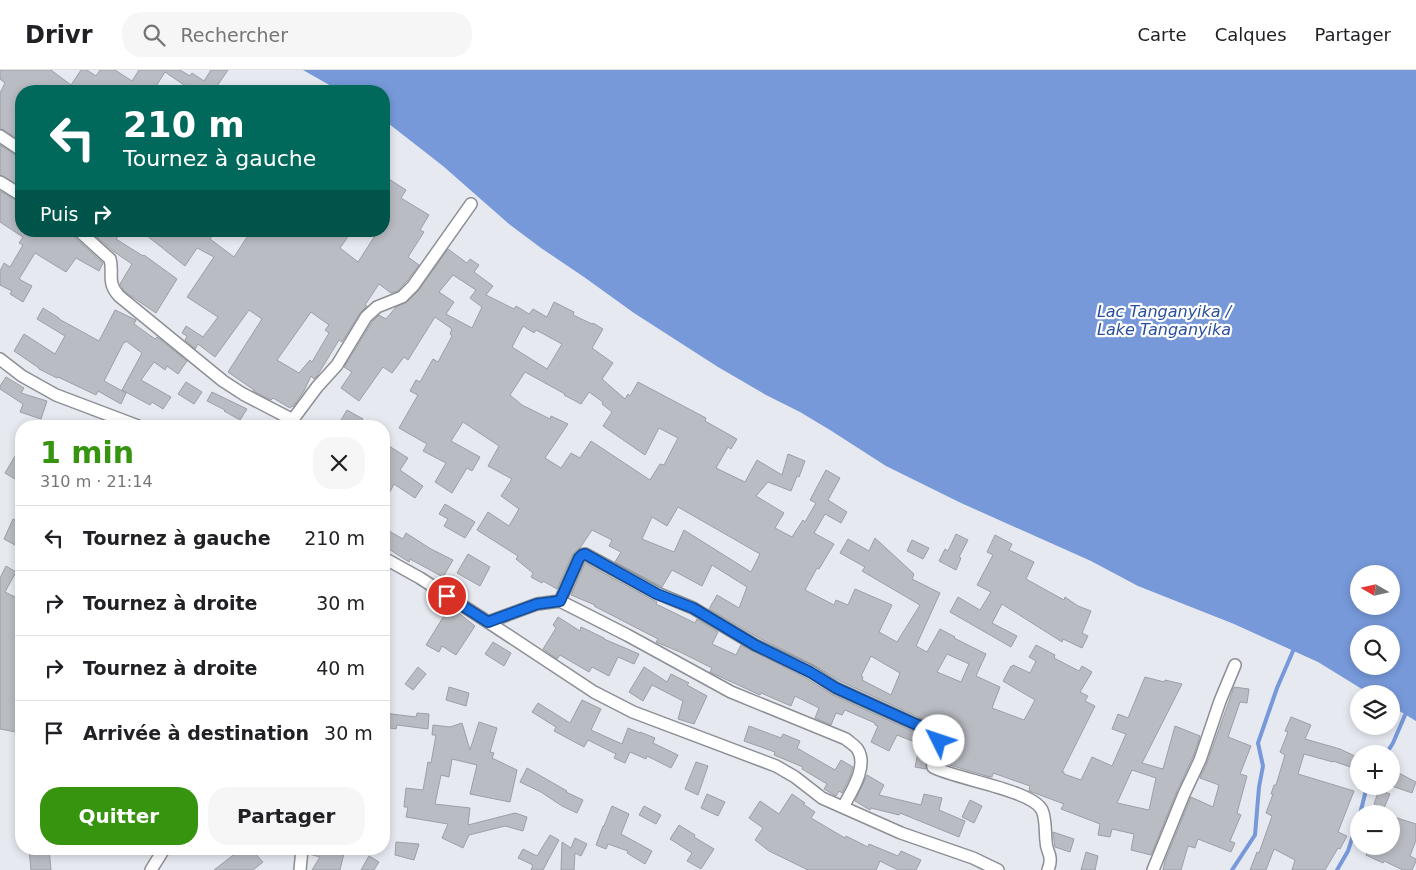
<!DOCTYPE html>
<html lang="fr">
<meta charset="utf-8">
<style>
:root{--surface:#fff;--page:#f6f6f6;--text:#202124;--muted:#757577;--line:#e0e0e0;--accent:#37940f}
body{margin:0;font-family:"DejaVu Sans",sans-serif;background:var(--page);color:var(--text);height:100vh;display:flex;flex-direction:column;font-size:19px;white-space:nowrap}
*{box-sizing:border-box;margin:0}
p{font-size:16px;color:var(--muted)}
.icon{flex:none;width:28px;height:28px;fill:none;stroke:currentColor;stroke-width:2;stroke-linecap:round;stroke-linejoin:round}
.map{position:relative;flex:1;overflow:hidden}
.details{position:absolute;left:15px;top:350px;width:375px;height:435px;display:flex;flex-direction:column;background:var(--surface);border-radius:20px;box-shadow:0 2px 8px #0003}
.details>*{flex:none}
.banner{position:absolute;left:15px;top:15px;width:375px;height:152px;border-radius:20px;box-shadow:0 2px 8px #0003;background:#00695c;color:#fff;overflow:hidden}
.needle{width:32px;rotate:279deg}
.fabs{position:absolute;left:1350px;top:495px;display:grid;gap:10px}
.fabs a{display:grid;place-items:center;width:50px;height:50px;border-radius:50%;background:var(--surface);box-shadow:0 2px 8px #0003;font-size:25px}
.pin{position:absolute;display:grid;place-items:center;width:42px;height:42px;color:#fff;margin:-21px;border:2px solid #fff;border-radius:50%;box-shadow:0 1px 5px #0007}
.me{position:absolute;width:55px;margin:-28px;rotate:311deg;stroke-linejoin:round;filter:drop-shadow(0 0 4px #0008)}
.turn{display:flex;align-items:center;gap:18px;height:105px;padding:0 25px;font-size:22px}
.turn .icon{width:65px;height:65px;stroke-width:2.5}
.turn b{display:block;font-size:35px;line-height:42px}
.then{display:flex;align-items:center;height:48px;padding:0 25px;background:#0003;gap:10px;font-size:19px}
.round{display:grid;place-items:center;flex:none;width:52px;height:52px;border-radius:20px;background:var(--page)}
.summary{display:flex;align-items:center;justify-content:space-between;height:85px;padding:0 25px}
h1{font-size:30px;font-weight:600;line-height:38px;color:var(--accent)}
.primary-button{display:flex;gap:10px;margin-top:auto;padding:10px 25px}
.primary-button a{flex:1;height:58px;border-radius:20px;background:var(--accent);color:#fff;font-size:20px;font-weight:600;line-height:58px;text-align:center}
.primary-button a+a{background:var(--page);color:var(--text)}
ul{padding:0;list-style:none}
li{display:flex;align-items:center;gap:15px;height:65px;padding:0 25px;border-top:1px solid var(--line)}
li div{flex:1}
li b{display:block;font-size:19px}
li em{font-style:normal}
header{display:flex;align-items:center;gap:30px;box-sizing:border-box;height:70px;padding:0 25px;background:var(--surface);border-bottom:1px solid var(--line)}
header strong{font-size:24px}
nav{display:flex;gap:28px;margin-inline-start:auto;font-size:18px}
.search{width:350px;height:45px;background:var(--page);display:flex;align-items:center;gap:12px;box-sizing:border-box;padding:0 18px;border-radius:20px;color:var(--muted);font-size:19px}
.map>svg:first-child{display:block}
.water{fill:#7799d9;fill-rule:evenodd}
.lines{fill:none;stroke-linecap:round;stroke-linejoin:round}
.stream{stroke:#7799d9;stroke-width:4}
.building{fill:#b9bcc3;stroke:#9c9fa6;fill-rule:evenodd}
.street-casing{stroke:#8c9096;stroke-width:14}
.street{stroke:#fff;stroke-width:11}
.route-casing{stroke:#114b97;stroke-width:12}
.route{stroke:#1a73e8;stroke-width:9}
.labels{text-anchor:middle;stroke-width:4.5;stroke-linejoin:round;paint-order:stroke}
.water-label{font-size:16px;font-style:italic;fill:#2a509d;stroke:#fff}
</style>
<header>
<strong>Drivr</strong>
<div class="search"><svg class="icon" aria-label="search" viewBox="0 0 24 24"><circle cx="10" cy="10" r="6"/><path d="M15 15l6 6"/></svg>Rechercher</div>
<nav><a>Carte</a><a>Calques</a><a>Partager</a></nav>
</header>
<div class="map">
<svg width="1416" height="800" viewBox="0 0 1416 800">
<rect width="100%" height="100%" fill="#e6e9f0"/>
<path class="water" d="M303,0H1416V651L1391,636V624H1370L1318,592L1234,554L1138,516L1091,491L961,433L886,396L830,360L800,342L766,325L718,297L634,243L584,207L541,178L509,154L443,96L384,50V21H340ZM1359,504H1391V536H1359ZM1359,564H1391V596H1359Z"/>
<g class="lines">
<g class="stream">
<polyline points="1386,684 1393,673 1405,645"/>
<polyline points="1360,744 1367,716"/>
<polyline points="1232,800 1255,765 1259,717 1263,696 1258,673 1277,618 1293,581"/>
<polyline points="1337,800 1348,781 1359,747"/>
</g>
</g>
<g class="building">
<polygon points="0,0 51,0 71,15 81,0 87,0 96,6 100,0 115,0 132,11 139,0 180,0 190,6 192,3 204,11 211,0 228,0 215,19 219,21 193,21 165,2 153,21 21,21 21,71 4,60 0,59 0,23 5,13 0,9"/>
<polygon points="0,75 17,86 21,87 21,116 0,105"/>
<path d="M384,106L406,120L401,128L429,145L420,160L424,162L408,187L419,195L407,211L398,221L391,223L379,214L365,235L367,236L360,243L342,272L339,270L317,306L314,309L311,306L304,321L293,337L292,336L290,338L273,328L271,330L253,321L254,320L228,302L262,249L249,240L215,287L198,274L195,279L185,270L187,266L182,263L186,256L203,267L218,247L187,227L214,187L197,178L185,196L141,161H204L212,166L210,169L234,187L251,161H352L340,178L358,192L378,161H384ZM311,242L329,255L325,260L329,263L312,292L310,290L299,303L277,290Z"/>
<polygon points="0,121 17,131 21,132 21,161 72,161 74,167 103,193 99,201 76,188 66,202 35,183 19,209 32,216 23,232 10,224 12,221 0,215 0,201 4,193 10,197 23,175 19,173 23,167 0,152"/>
<polygon points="90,161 109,161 118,167 116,169 143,186 144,185 177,209 156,243 131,226 124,221 120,214 132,194 113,181"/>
<path d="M448,179L467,193L470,189L479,195L474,202L493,216L486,225L514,239L516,236L529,244L533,239L547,247L554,232L574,242L573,245L592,254L593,253L603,259L592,278L613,293L602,309L625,329L628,324L630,326L638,312L706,348L705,351L737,369L731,379L728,377L716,398L745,412L757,390L782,405L788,384L805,391L799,407L797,406L791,421L768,412L756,426L784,443L775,458L792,467L803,450L805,452L816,433L810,430L826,400L840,408L828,430L847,442L841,453L825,444L814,463L834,474L819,499L817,498L805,520L834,535L836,530L848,535L855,519L892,535L879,562L897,572L920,535L862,501L865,497L840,483L848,469L869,481L875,468L914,504L912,509L940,523L916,576L927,582L940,559L955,567L954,568L986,584L976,606L1000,617L992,638L1024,650L1035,630L1003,611L1011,596L1012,597L1013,595L1030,603L1036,591L1029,587L1036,575L1055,585L1054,588L1079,601L1082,596L1092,602L1080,622L1088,626L1085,631L1095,636L1062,702H1064V704L1081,710L1092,687L1112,696L1126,664L1112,659L1118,644L1128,648L1145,607L1164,612L1165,610L1182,614L1142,693L1163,699L1175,656L1200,666L1193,687L1177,721L1151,785L1131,780L1134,764L1112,759L1110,767L1098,765L1100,754L1061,739L1064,734L1032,722L1029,721L1030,716L993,703L992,707L986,706L940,692L946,665L945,660L938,653L918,647L840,611L814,595L759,568L709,539L717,525L739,538L747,517L712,495L702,516L672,500L662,517L615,492L621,482L609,476L612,470L592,460L580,478L572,485L557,519L543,511L542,513L531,507L533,503L516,489L518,486L477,460L488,442L509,456L519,439L501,426L512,409L488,396L499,376L463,352L451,371L480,387L472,401L467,398L452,423L435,412L446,393L423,381L427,374L399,358L418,325L410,321L416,310L420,312L433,289L438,292L452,266L450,264L452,259L435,247L408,290L404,287L392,303L383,297L359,331L341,318L352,302L344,297L372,252L379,245L386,249L396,237L407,232L419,220ZM453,205L476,220L470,228L482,237L472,258L446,244L454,232L439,222ZM523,256L534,263L536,260L562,274L547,299L512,277ZM525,302L565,324L564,325L581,334L589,322L603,332L602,334L612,342L603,356L645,385L659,358L678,368L664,395L660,394L650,410L591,371L580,388L571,383L561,398L545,388L568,354L551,346L550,349L522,335L510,325ZM678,437L760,484L751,502L684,460L674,482L642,469L652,447L667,456ZM947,584L969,594L961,612L937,602ZM871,586L900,603L891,625L862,610L863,607L861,606ZM1132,700L1156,708L1149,740L1117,733Z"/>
<polygon points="43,238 59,248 59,249 99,271 115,240 136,250 134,254 155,269 157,267 187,291 178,304 167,296 165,300 154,292 141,310 171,327 163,339 152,332 150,335 122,320 142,283 126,271 125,273 124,272 104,311 126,323 121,334 98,321 96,325 58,307 57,308 39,299 39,298 14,281 24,264 55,284 65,266 37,249"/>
<polygon points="6,307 24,318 21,323 47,331 41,349 20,342 23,334 0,319 0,316"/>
<polygon points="186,312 202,322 194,334 178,324"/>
<polygon points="212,322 247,339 240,350 224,341 225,340 207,331"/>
<polygon points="347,340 363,349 359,356 351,356 341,350"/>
<polygon points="21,376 21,398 15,409 5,403"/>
<polygon points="389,376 408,388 400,400 423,416 415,428 394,414 384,433 384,385"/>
<polygon points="445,434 475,452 465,468 444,456 448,449 439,444"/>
<polygon points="13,449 21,453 21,462 15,475 4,469"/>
<polygon points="384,458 403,469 406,463 431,479 453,490 443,507 410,489 409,492 384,476"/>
<polygon points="956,464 968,470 959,487 961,488 956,500 939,491 945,479 948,481"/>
<polygon points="995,465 1012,474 1009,480 1034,492 1026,509 1064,530 1065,527 1078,536 1091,541 1082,563 1088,566 1082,578 1063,569 1062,572 1002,534 992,553 1017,566 1011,577 950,542 958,527 980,540 991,522 977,515 993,485 987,482"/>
<polygon points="912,470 929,478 923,489 907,481"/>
<polygon points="468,484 490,497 480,516 457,503"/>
<polygon points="585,493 657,532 656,534 695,553 697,549 718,562 712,574 736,585 741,575 806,608 833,625 912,661 929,666 931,668 926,687 926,699 915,697 920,674 897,665 889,681 871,672 878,656 875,655 875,653 845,640 842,645 836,643 831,655 815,648 819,638 795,626 791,636 761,623 760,625 712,603 710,602 712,598 680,582 656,572 658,569 594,536 595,535 571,525"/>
<polygon points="6,496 16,502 5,522 21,530 21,663 0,659 0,508"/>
<polygon points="450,536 475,556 456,585 442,576 439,582 426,575"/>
<polygon points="558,547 580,561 581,557 604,568 604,569 639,584 634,594 618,587 609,606 592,597 589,602 560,585 557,589 543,579 556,558 553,555"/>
<polygon points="493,572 511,583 504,596 485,584"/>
<polygon points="418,597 426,604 413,620 405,614"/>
<polygon points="644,597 667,612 671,604 689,613 687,615 707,626 694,654 678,649 683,631 652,615 643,631 629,622"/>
<polygon points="449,617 469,623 466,636 446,630"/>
<polygon points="1234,617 1249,619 1247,633 1240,632 1228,667 1251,676 1240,704 1247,706 1237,743 1241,745 1230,771 1235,773 1231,782 1198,769 1195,778 1188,776 1181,800 1163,800 1165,791 1191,727 1213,737 1219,715 1200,708 1207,693"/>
<polygon points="582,630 601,639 591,660 622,674 628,658 640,663 640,662 655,668 653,673 678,685 671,698 647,686 646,689 630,682 625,693 614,688 616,684 588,670 584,677 554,661 556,657 532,642 538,633 570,653"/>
<polygon points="384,643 416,647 417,643 429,644 428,659 397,655 396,659 384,657"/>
<polygon points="1291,647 1311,655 1305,669 1340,679 1359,688 1359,700 1333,691 1333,692 1304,684 1298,704 1354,721 1338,762 1347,766 1340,779 1338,778 1325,800 1292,800 1295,790 1274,779 1266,800 1250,800 1257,782 1259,783 1272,746 1266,743 1273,724 1271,724 1274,715 1276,715 1285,685 1280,682 1288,662 1285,661"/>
<polygon points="479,652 497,658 490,682 494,683 492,688 517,700 510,732 470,724 477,695 452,689 449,707 441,705 435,734 470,738 468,755 515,743 527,747 523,761 505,756 469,765 463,778 442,768 448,754 406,747 408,737 404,737 406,718 423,720 428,692 431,693 436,665 432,665 433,655 450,657 462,653 470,680"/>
<polygon points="749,656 781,668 783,664 800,671 797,678 835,700 841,690 853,697 850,707 842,723 839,721 836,726 824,719 827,714 802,699 803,697 774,685 775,682 744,671"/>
<polygon points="696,692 708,696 698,725 685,719"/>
<polygon points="527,698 567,721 566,722 583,730 577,743 562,736 541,722 520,712"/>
<polygon points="1395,701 1416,712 1412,723 1392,716"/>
<polygon points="867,705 884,715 879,725 921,735 924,724 942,728 939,740 965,751 959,767 900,743 899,745 871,738 870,740 855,731"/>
<polygon points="1379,720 1390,724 1384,738 1374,734"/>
<polygon points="707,724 725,732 718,746 701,738"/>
<polygon points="792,724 805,733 803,734 815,742 811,748 845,768 846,766 868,777 869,774 898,786 901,781 921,790 916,800 898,800 880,791 876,800 808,800 769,781 755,770 763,758 749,748 760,731 779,744"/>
<polygon points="970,730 982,736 974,753 962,747"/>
<polygon points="612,736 629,744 621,764 652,781 645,794 627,783 628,781 608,774 606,779 596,775 603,756 604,756"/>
<polygon points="644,736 661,745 656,754 639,745"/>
<polygon points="1391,746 1416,754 1416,770 1410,786 1416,789 1416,791 1412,800 1403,800 1384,791 1383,793 1366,785 1369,776 1391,776"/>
<polygon points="679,755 695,765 694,767 714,779 701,799 687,791 692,783 670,769"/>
<polygon points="1053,762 1074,769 1070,782 1055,777"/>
<polygon points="550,765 559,770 543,800 531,800 533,795 518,788 523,779 537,786"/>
<polygon points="575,768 587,774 581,786 575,783 574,800 561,800 562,772 571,778"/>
<polygon points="396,772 419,774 414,790 395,785"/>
<polygon points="29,779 49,779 51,800 31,800"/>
<polygon points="241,779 251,779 263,792 253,800 214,800"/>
<polygon points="309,779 345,779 340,800 312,800 320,787 309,784"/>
<polygon points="1086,782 1098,786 1095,800 1081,800"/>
<polygon points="369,786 379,792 374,800 361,800"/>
</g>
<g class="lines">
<g class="street-casing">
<g id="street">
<polyline points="0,66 21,80"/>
<polyline points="0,112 21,125"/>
<path d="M79,161L110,189C114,203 106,212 119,226L223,311L243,324L293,350"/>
<polyline points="0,289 22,306 56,325 138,356"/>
<polyline points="288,356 317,317 337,295 366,247 377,237 402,227 413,216 471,134"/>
<polyline points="384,488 420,508 488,552 594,622 633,642 776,696 795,707 822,728 901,763 973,788 998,800"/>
<path d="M560,531L579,488L582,485L585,484L657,523L693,538L755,575L810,601L836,618L915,654L933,659L939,665C939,676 931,686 933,697C955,709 1032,720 1042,740C1046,749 1045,761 1046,771C1046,783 1054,784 1048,800"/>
<path d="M488,552L537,534L560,531L627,565L731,622L846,669C849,672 856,676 858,680C868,697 851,722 843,737"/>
<polyline points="151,800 164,779"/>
<polyline points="300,800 302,779"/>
<polyline points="1153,800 1184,724 1200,690 1220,631 1235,595"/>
</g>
</g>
<use href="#street" class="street"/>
</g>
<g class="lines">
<g class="route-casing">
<polyline id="route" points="447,526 488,552 537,534 560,531 579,488 582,485 585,484 657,524 693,538 755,575 810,602 836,618 915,654 933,660 939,665 939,671"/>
</g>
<use href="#route" class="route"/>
</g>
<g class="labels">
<g class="water-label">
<text x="1164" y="247">Lac Tanganyika /<tspan x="1164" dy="18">Lake Tanganyika</tspan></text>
</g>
</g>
</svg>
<div class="fabs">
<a><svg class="needle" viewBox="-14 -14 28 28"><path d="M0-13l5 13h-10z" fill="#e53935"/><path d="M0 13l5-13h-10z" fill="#757577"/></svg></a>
<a><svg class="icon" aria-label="search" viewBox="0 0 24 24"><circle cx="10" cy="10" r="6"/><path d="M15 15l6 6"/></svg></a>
<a><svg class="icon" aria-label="layers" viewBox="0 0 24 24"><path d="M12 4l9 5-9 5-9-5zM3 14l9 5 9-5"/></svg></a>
<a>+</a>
<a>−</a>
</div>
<div class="pin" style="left:447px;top:526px;background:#d93025"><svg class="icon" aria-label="arrive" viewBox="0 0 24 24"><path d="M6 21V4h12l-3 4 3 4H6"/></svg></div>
<svg class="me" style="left:939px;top:671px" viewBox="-20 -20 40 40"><circle r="19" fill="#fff"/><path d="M0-13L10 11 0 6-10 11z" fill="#1a73e8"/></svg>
<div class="banner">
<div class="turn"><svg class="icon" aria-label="left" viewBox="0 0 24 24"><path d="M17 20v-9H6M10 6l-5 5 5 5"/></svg><div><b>210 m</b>Tournez à gauche</div></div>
<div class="then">Puis<svg class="icon" aria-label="right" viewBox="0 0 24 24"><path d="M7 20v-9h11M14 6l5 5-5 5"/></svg></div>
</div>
<section class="details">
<div class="summary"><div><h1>1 min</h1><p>310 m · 21:14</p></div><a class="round"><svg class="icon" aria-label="close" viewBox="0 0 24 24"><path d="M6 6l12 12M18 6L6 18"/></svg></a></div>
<ul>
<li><svg class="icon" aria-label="left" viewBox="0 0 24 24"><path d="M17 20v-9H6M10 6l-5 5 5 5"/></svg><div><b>Tournez à gauche</b></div><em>210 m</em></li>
<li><svg class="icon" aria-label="right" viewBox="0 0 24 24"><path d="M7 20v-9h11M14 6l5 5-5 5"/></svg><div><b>Tournez à droite</b></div><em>30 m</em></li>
<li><svg class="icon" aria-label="right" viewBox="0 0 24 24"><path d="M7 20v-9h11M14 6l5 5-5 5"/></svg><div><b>Tournez à droite</b></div><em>40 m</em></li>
<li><svg class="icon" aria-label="arrive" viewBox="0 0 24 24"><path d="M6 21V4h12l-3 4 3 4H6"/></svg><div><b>Arrivée à destination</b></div><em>30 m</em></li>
</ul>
<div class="primary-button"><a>Quitter</a><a>Partager</a></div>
</section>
</div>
